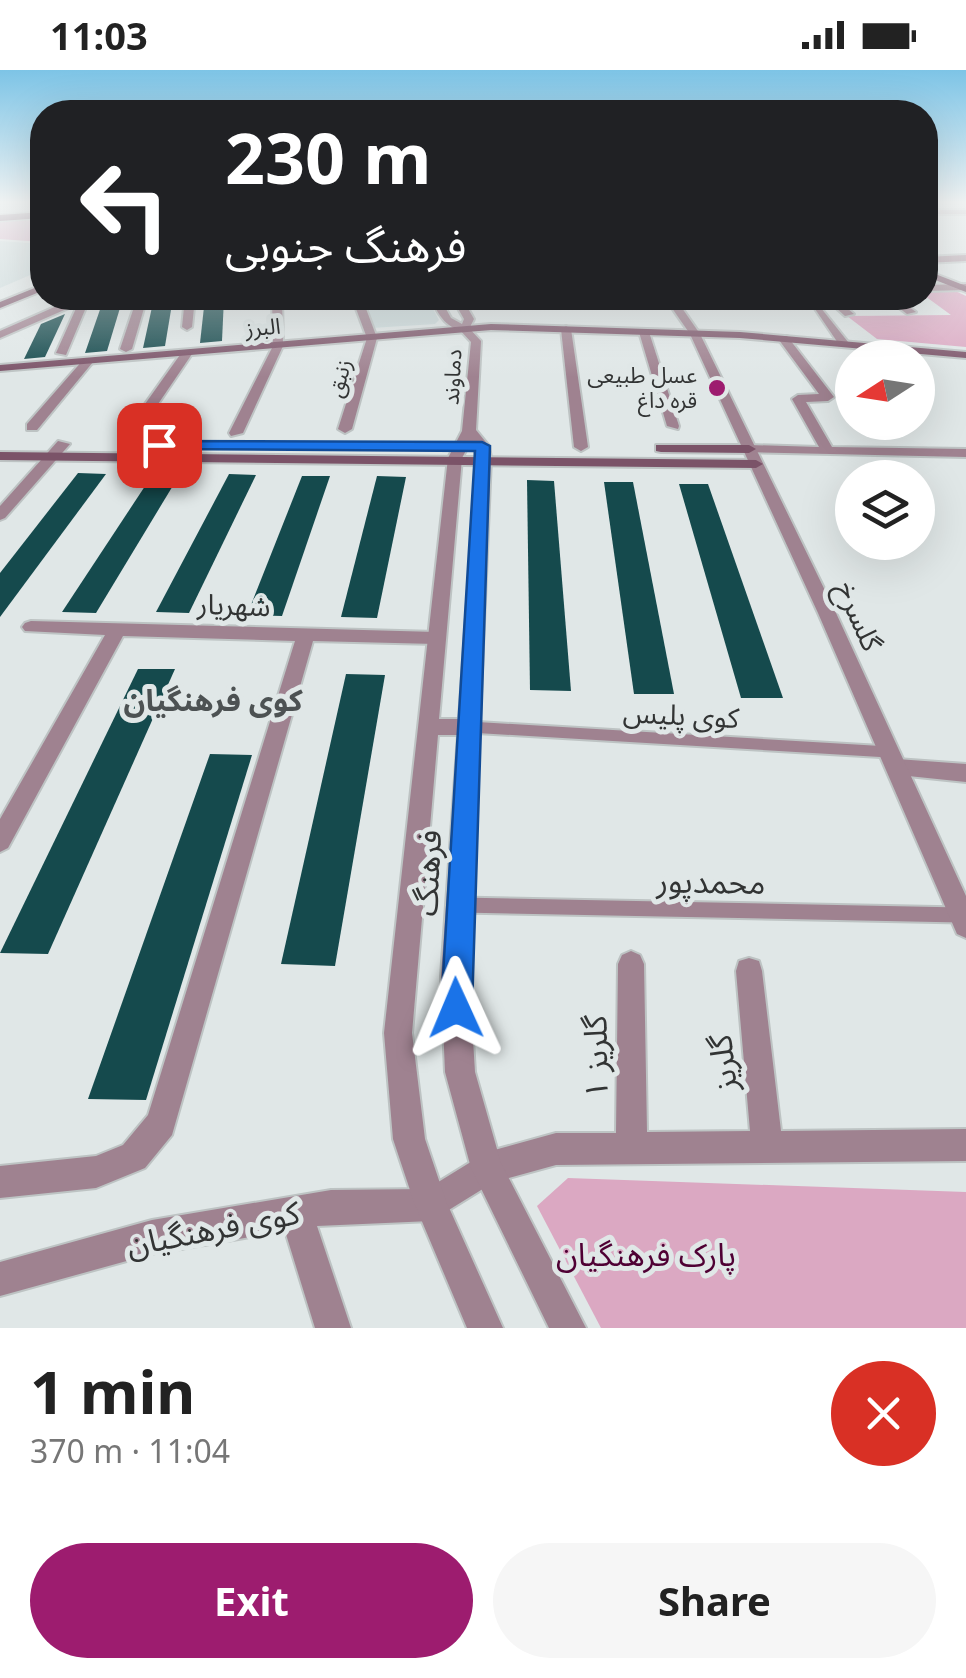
<!DOCTYPE html>
<meta charset="utf-8">
<style>
:root{--surface:#fff;--page:#f6f6f6;--text:#222;--muted:#767676;--accent:#9d1c6f}
body{margin:0;font-family:"Noto Sans","Noto Sans Arabic",sans-serif;background:var(--page);color:var(--text);height:100vh;display:flex;flex-direction:column;font-size:38px;white-space:nowrap}
*{box-sizing:border-box;margin:0}
p{font-size:32px;color:var(--muted)}
.icon{flex:none;width:55px;height:55px;fill:none;stroke:currentColor;stroke-width:2;stroke-linecap:round;stroke-linejoin:round}
.map{position:relative;height:1258px;overflow:hidden}
.drawer{display:flex;flex-direction:column;background:var(--surface);flex:1}
.drawer>*{flex:none}
.banner{position:absolute;left:30px;top:30px;width:908px;height:210px;border-radius:40px;box-shadow:0 10px 40px #0002;background:#202124;color:#fff;overflow:hidden}
.needle{width:65px;rotate:258deg}
.buttons{position:absolute;left:835px;top:270px;display:grid;gap:20px}
.buttons a{display:grid;place-items:center;width:100px;height:100px;border-radius:50%;background:var(--surface);box-shadow:0 10px 40px #0002;font-size:50px}
.pin{position:absolute;display:grid;place-items:center;width:85px;height:85px;color:#fff;margin:-42px;border-radius:20px;box-shadow:0 5px 15px #0006}
.me{position:absolute;width:110px;margin:-55px;rotate:359deg;stroke-linejoin:round;filter:drop-shadow(0 0 8px #0008)}
.turn{display:flex;align-items:center;gap:35px;height:210px;padding:0 30px;font-size:45px}
.turn .icon{width:130px;height:130px;stroke-width:2.5}
.turn b{display:block;font-size:70px;line-height:85px}
.round{display:grid;place-items:center;flex:none;width:105px;height:105px;border-radius:52px;background:var(--page)}
.overview{display:flex;align-items:center;justify-content:space-between;height:170px;padding:0 30px}
h1{font-size:60px;font-weight:700;line-height:75px}
.cta{display:flex;gap:20px;margin-top:auto;padding:20px 30px}
.cta a{flex:1;height:115px;border-radius:60px;background:var(--accent);color:#fff;font-size:40px;font-weight:700;line-height:115px;text-align:center}
.cta a+a{background:var(--page);color:var(--text)}
.status{display:flex;justify-content:space-between;align-items:center;height:70px;padding:0 50px;background:var(--surface);direction:ltr}
.status svg{height:28px;fill:currentColor}
.map>svg:first-child{display:block}
.built{fill:#ccdbdc}
.green{fill:#dba8c2}
.building{fill:#154a4d}
.lines{fill:none;stroke-linecap:round;stroke-linejoin:round}
.service-far1-casing{stroke:#bdc3c3;stroke-width:15}
.service-casing{stroke:#bdc3c3;stroke-width:19}
.minor-casing{stroke:#bdc3c3;stroke-width:4}
.tertiary-casing{stroke:#bdc3c3;stroke-width:4}
.secondary-casing{stroke:#bdc3c3;stroke-width:4}
.trunk-casing{stroke:#bdc3c3;stroke-width:3}
.service-far1{stroke:#9f8290;stroke-width:11}
.service{stroke:#9f8290;stroke-width:15}
.minor{fill:#9f8290;fill-rule:evenodd}
.tertiary{fill:#9f8290;fill-rule:evenodd}
.secondary{fill:#7b5368;fill-rule:evenodd}
.trunk{fill:#55223f;fill-rule:evenodd}
.route{fill:#1a73e8;stroke:#114b97;stroke-width:2.5}
.poi-dot{fill:#9d1c6f;stroke:#e0e7e7;stroke-width:4}
.labels{text-anchor:middle;stroke-width:10;stroke-linejoin:round;paint-order:stroke}
.far-street-label{font-size:22px;fill:#323434;stroke:#e0e7e7}
.far-poi-label{font-size:22px;fill:#323434;stroke:#e0e7e7;text-anchor:end}
.street-label{font-size:28px;fill:#323434;stroke:#e0e7e7}
.neighbourhood-label{font-size:30px;font-weight:bold;fill:#4d5253;stroke:#e0e7e7}
.near-street-label{font-size:32px;fill:#323434;stroke:#e0e7e7}
.near-park-label{font-size:32px;fill:#4f0034;stroke:#e0e7e7}
</style>
<div class="status"><b>11:03</b><svg viewBox="0 0 49 12"><path d="M0 12V9h3v3zM5 12V6h3v6zM10 12V3h3v9zM15 12V0h3v12zM26 1h20v11H26zM47 4h2v5h-2z"/></svg></div>
<div class="map">
<svg width="966" height="1258" viewBox="0 0 966 1258">
<rect width="100%" height="100%" fill="#e0e7e7"/>
<g class="built">
<polygon points="0,171 42,174 42,200 0,218"/>
<polygon points="361,228 427,228 439,250 435,254 371,258"/>
</g>
<g class="green">
<polygon points="42,146 42,172 0,169 0,149"/>
<polygon points="949,218 966,226 966,277 877,269 847,246 951,245 925,226 925,219"/>
<polygon points="568,1108 966,1122 966,1258 601,1258 537,1136"/>
</g>
<g class="building">
<polygon points="104,228 123,228 107,281 85,283"/>
<polygon points="154,228 173,228 165,276 143,278"/>
<polygon points="205,228 224,228 222,271 200,273"/>
<polygon points="65,244 45,287 24,289 41,254"/>
<polygon points="78,403 106,404 0,547 0,503"/>
<polygon points="153,404 180,404 96,543 62,542"/>
<polygon points="229,404 256,405 189,543 156,542"/>
<polygon points="302,406 330,406 282,546 247,545"/>
<polygon points="377,406 406,407 377,548 341,547"/>
<polygon points="527,410 554,411 571,621 530,620"/>
<polygon points="604,412 633,412 674,624 634,624"/>
<polygon points="679,414 708,414 783,628 741,628"/>
<polygon points="138,599 175,599 48,884 0,883"/>
<polygon points="346,604 385,605 335,896 281,894"/>
<polygon points="210,684 252,685 146,1030 88,1029"/>
</g>
<g class="lines">
<g class="service-far1-casing">
<polyline id="service-far1" points="469,657 889,682"/>
</g>
<g class="service-casing">
<polyline id="service" points="461,835 961,845"/>
</g>
<g class="minor-casing">
<g id="minor">
<rect x="925" y="140" width="41" height="4"/>
<polygon points="966,185 966,191 925,193 925,187"/>
<polygon points="966,214 966,220 925,221 925,215"/>
<polygon points="75,228 90,228 66,285 56,283 78,234 0,268 0,261"/>
<polygon points="137,228 147,228 132,279 126,282 120,279"/>
<polygon points="185,228 195,228 192,257 187,260 182,257"/>
<polygon points="272,228 282,228 283,276 243,363 231,366 229,363 273,276"/>
<polygon points="352,228 362,228 377,268 352,359 345,363 338,359 367,268"/>
<path d="M430,228H440L451,248L462,254L464,249L452,228H462L474,249L468,261C447,261 439,245 430,228Z"/>
<polygon points="825,228 835,228 854,244 845,246"/>
<polygon points="886,228 897,228 916,242 907,244"/>
<polygon points="582,229 675,231 680,234 675,237 579,234"/>
<polygon points="811,233 817,233 848,272 848,276 840,276"/>
<polygon points="566,256 571,259 588,377 581,381 574,377 561,259"/>
<polygon points="644,259 649,262 679,356 678,359 667,356 639,262"/>
<polygon points="779,266 787,266 834,327 828,331 806,332 832,377 966,379 966,387 744,382 742,379 749,375 819,377 792,329 798,325 819,324 779,270"/>
<polygon points="182,282 192,284 135,368 125,368 123,365"/>
<polygon points="83,290 93,292 37,360 27,360 27,354"/>
<polygon points="31,551 436,562 445,568 436,574 313,571 172,1065 145,1098 96,1118 0,1128 0,1096 96,1086 123,1075 148,1045 295,571 123,566 8,778 0,782 0,749 105,565 25,561 22,557 25,553"/>
<polygon points="897,689 966,694 966,712 889,704 886,698 889,692"/>
<polygon points="631,881 640,885 644,894 647,1062 750,1061 736,901 739,891 749,888 759,891 762,901 781,1061 966,1059 966,1091 556,1095 494,1112 431,1151 317,1156 351,1258 315,1258 285,1161 152,1184 0,1226 0,1192 152,1150 331,1120 427,1119 487,1082 556,1063 616,1063 618,894 622,885"/>
</g>
</g>
<g class="tertiary-casing">
<g id="tertiary">
<polygon points="665,228 675,228 700,264 836,543 966,826 966,868 957,864 818,543 690,264"/>
<path d="M460,257H468L481,271L476,360L489,376L491,388L469,906L475,1002L501,1093L586,1258H549L471,1098L445,1002L441,906L458,665H438L412,963L425,1069L446,1131L503,1258H467L415,1135L393,1069L384,963L448,388L462,361L471,272L459,259ZM471,371L477,388L459,649H439L462,388Z"/>
<polygon points="58,371 70,374 5,448 0,450 0,436"/>
</g>
</g>
<g class="secondary-casing">
<g id="secondary">
<polygon points="925,200 966,216 966,222 925,206"/>
<polygon points="42,215 42,221 0,238 0,232"/>
<polygon points="491,254 740,262 966,282 966,288 740,268 491,260 0,301 0,295"/>
<polygon points="656,375 749,375 756,379 749,383 661,382 656,381"/>
<polygon points="0,382 756,390 763,394 756,398 0,390"/>
</g>
</g>
<g class="trunk-casing">
<polygon id="trunk" points="42,142 42,148 0,151 0,145"/>
</g>
<use href="#service-far1" class="service-far1"/>
<use href="#service" class="service"/>
<use href="#minor" class="minor"/>
<use href="#tertiary" class="tertiary"/>
<use href="#secondary" class="secondary"/>
<use href="#trunk" class="trunk"/>
</g>
<linearGradient id="sky" x2="0" y2="1"><stop stop-color="#7dc4e6"/><stop offset="0.43" stop-color="#f1f4f4"/><stop offset="1" stop-color="#f1f4f4" stop-opacity="0"/></linearGradient>
<rect width="966" height="307" fill="url(#sky)"/>
<polygon class="route" points="153,371 482,372 490,376 472,938 468,949 456,954 445,949 441,938 475,381 159,379 151,375"/>
<circle class="poi-dot" cx="717" cy="318" r="10"/>
<g class="labels">
<g class="far-street-label">
<text transform="translate(263 257) rotate(-5)" y="8">البرز</text>
<text transform="translate(452 307) rotate(-87)" y="8">دماوند</text>
<text transform="translate(339 308) rotate(-74)" y="8">زنبق</text>
</g>
<g class="far-poi-label">
<text x="697" y="313">عسل طبیعی<tspan x="697" dy="25">قره داغ</tspan></text>
</g>
<g class="street-label">
<text transform="translate(234 535) rotate(2)" y="10">شهریار</text>
<text transform="translate(859 546) rotate(66)" y="10">گلسرخ</text>
<text transform="translate(681 645) rotate(3)" y="10">کوی پلیس</text>
</g>
<g class="neighbourhood-label">
<text x="213" y="641">کوی فرهنگیان</text>
</g>
<g class="near-street-label">
<text transform="translate(428 803) rotate(-87)" y="11">فرهنگ</text>
<text transform="translate(711 812) rotate(1)" y="11">محمدپور</text>
<text transform="translate(596 987) rotate(-91)" y="11">گلریز ۱</text>
<text transform="translate(723 993) rotate(-96)" y="11">گلریز</text>
<text transform="translate(213 1159) rotate(-11)" y="11">کوی فرهنگیان</text>
</g>
<g class="near-park-label">
<text x="646" y="1196">پارک فرهنگیان</text>
</g>
</g>
</svg>
<div class="buttons">
<a><svg class="needle" viewBox="-14 -14 28 28"><path d="M0-13l5 13h-10z" fill="#e53935"/><path d="M0 13l5-13h-10z" fill="#767676"/></svg></a>
<a><svg class="icon" aria-label="layers" viewBox="0 0 24 24"><path d="M12 4l9 5-9 5-9-5zM3 14l9 5 9-5"/></svg></a>
</div>
<div class="pin" style="left:159px;top:375px;background:#d93025"><svg class="icon" aria-label="arrive" viewBox="0 0 24 24"><path d="M6 21V4h12l-3 4 3 4H6"/></svg></div>
<svg class="me" style="left:456px;top:938px" viewBox="-20 -20 40 40"><path d="M0-17L14 15 0 8-14 15z" fill="#1a73e8" stroke="#fff" stroke-width="4"/></svg>
<div class="banner">
<div class="turn"><svg class="icon" aria-label="left" viewBox="0 0 24 24"><path d="M17 20v-9H6M10 6l-5 5 5 5"/></svg><div><b>230 m</b>فرهنگ جنوبی</div></div>
</div>
</div>
<section class="drawer">
<div class="overview"><div><h1>1 min</h1><p>370 m · 11:04</p></div><a class="round" style="background:#d93025;color:#fff"><svg class="icon" aria-label="close" viewBox="0 0 24 24"><path d="M6 6l12 12M18 6L6 18"/></svg></a></div>
<div class="cta"><a>Exit</a><a>Share</a></div>
</section>
